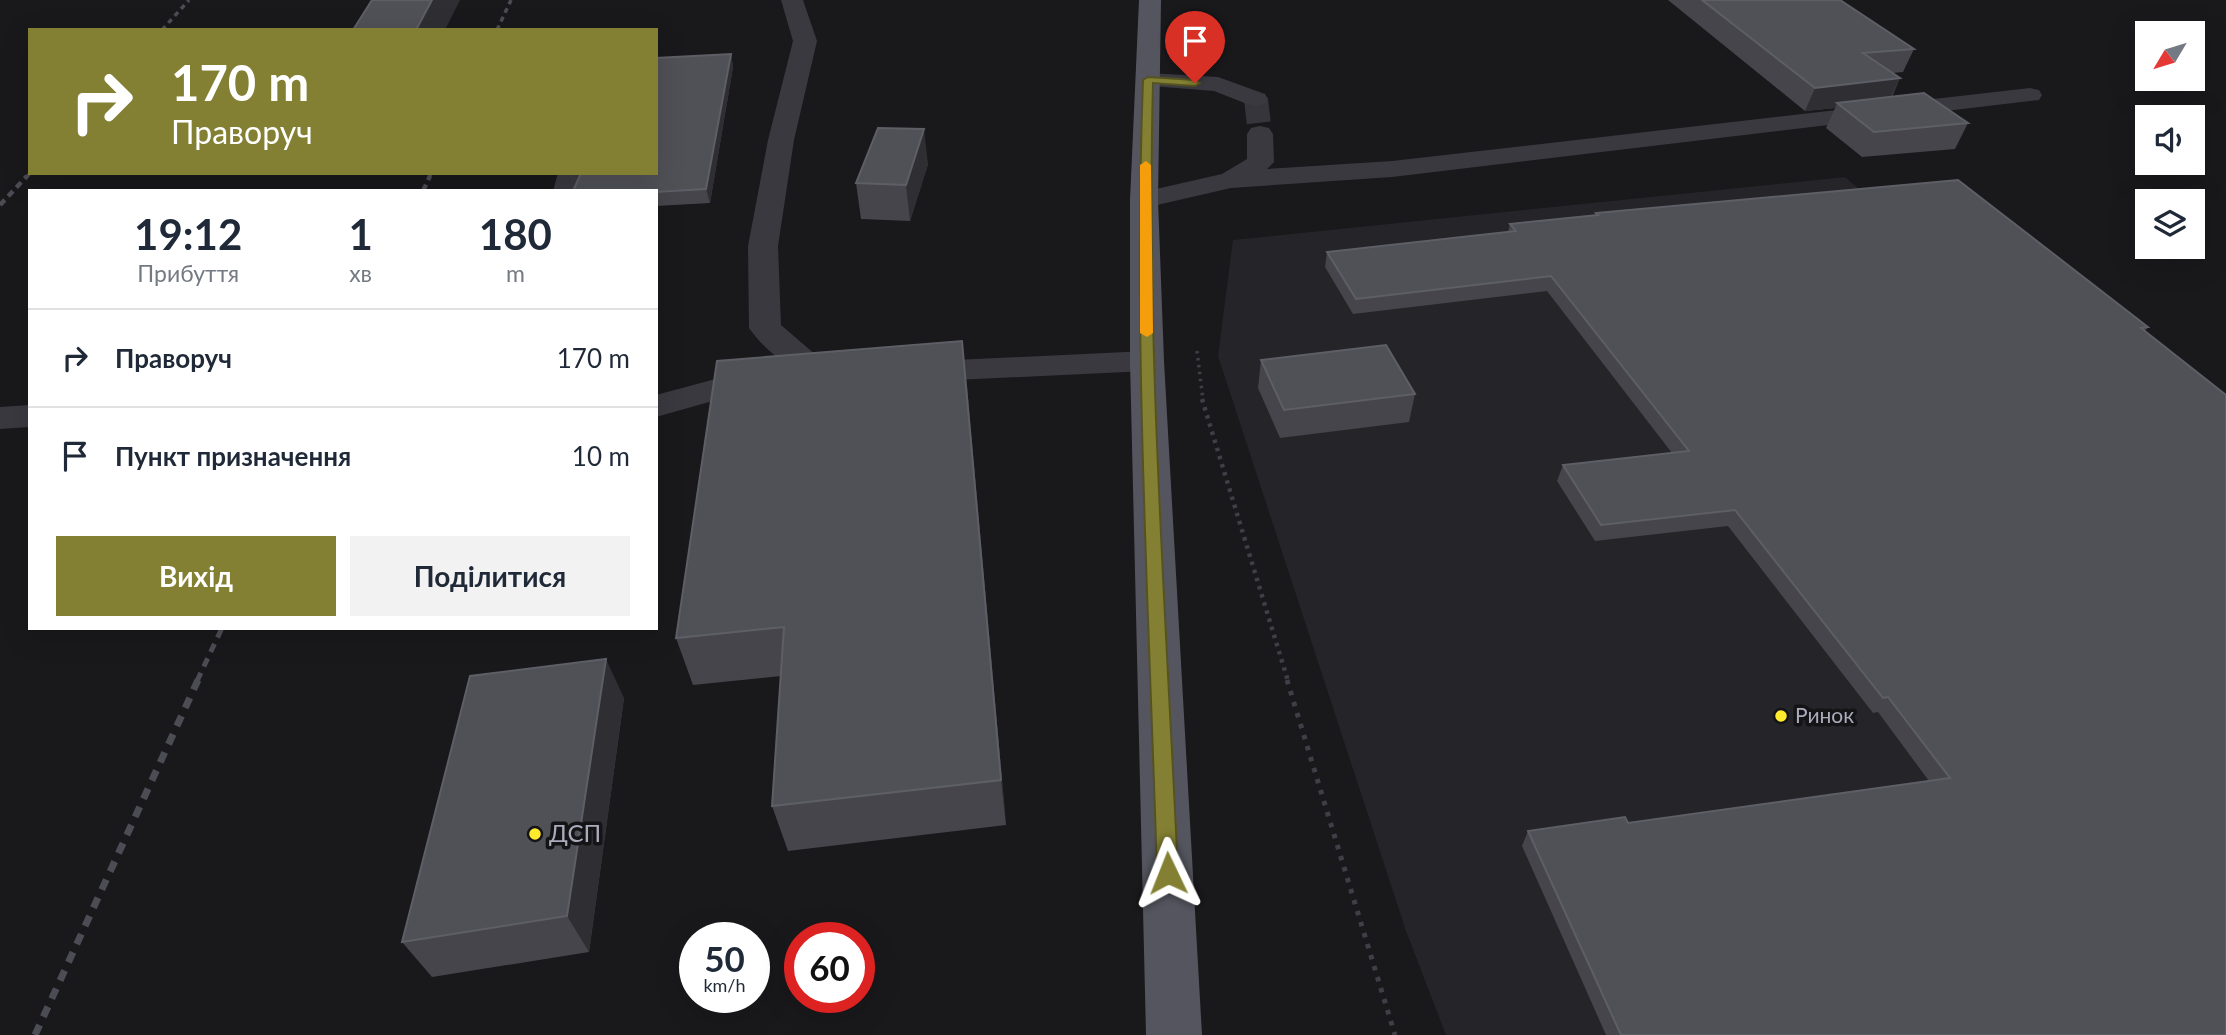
<!DOCTYPE html>
<html lang="uk">
<meta charset="utf-8">
<style>
:root{--surface:#fff;--page:#f2f2f3;--text:#1f2937;--muted:#747a83;--line:#e0e1e3;--accent:#838033}
body{margin:0;font-family:Lato,sans-serif;background:var(--page);color:var(--text);height:100vh;display:flex;flex-direction:column;font-size:26px;white-space:nowrap}
*{box-sizing:border-box;margin:0}
p{font-size:23px;color:var(--muted)}
.icon{flex:none;width:38px;height:38px;fill:none;stroke:currentColor;stroke-width:2;stroke-linecap:round;stroke-linejoin:round}
.map{position:relative;flex:1;overflow:hidden}
.drawer{position:absolute;left:28px;top:189px;width:630px;height:441px;display:flex;flex-direction:column;background:var(--surface);border-radius:0px;box-shadow:0 7px 28px #0002}
.drawer>*{flex:none}
.hud{position:absolute;left:28px;top:28px;width:630px;height:147px;border-radius:0px;box-shadow:0 7px 28px #0002;background:#838033;color:#fff;overflow:hidden}
.needle{width:46px;rotate:232deg}
.controls{position:absolute;left:2135px;top:21px;display:grid;gap:14px}
.controls a{display:grid;place-items:center;width:70px;height:70px;border-radius:0px;background:var(--surface);box-shadow:0 7px 28px #0002;font-size:35px}
.speed{position:absolute;left:679px;top:922px;display:flex;gap:14px;font-size:35px;font-weight:700;text-align:center}
.speed>*{display:grid;place-content:center;width:91px;height:91px;border-radius:50%;background:var(--surface);box-shadow:0 7px 28px #0002;line-height:1}
.speed small{font-size:18px;font-weight:400}
.speed .limit{border:10px solid #d22;background:#fff;color:#111}
.pin{position:absolute;display:grid;place-items:center;width:60px;height:60px;color:#fff;margin:-72px -30px;border-radius:50% 50% 50% 0;rotate:-45deg;box-shadow:0 0 7px #0007}
.pin .icon{rotate:45deg}
.me{position:absolute;width:77px;margin:-38px;rotate:358deg;stroke-linejoin:round;filter:drop-shadow(0 0 5px #0008)}
.turn{display:flex;align-items:center;gap:24px;height:147px;padding:0 28px;font-size:32px}
.turn .icon{width:91px;height:91px;stroke-width:2.5}
.turn b{display:block;font-size:49px;line-height:60px}
.eta{display:flex;justify-content:space-evenly;align-items:center;height:119px;text-align:center}
.eta b{font-size:42px;font-weight:700;line-height:49px}
.action{display:flex;gap:14px;margin-top:auto;padding:14px 28px}
.action a{flex:1;height:80px;border-radius:0px;background:var(--accent);color:#fff;font-size:28px;font-weight:700;line-height:80px;text-align:center}
.action a+a{background:var(--page);color:var(--text)}
ul{padding:0;list-style:none}
li{display:flex;align-items:center;gap:21px;height:98px;padding:0 28px;border-top:2px solid var(--line)}
li div{flex:1}
li b{display:block;font-size:26px}
li em{font-style:normal}
.map>svg:first-child{display:block}
.built{fill:#252428}
.lines{fill:none;stroke-linecap:round;stroke-linejoin:round}
.minor-tunnel{stroke:#36353b;stroke-width:24;stroke-dasharray:24 12;stroke-linecap:butt}
.path-far2{stroke:#3f3f47;stroke-width:3.5;stroke-dasharray:2.5 4.5;stroke-linecap:butt}
.path-far1{stroke:#3f3f47;stroke-width:4.5;stroke-dasharray:3.5 5;stroke-linecap:butt}
.path{stroke:#3f3f47;stroke-width:5;stroke-dasharray:4.5 7;stroke-linecap:butt}
.minor{fill:#3a3940;fill-rule:evenodd}
.major{fill:#55555f;fill-rule:evenodd}
.rail-far3{stroke:#4c4c55;stroke-width:3.5;stroke-dasharray:5 4.5;stroke-linecap:butt}
.rail-far2{stroke:#4c4c55;stroke-width:4.5;stroke-dasharray:7 5;stroke-linecap:butt}
.rail-far1{stroke:#4c4c55;stroke-width:5;stroke-dasharray:9 7;stroke-linecap:butt}
.rail{stroke:#4c4c55;stroke-width:7;stroke-dasharray:11 9;stroke-linecap:butt}
.wall{fill:#46454b}
.shaded-wall{fill:#2f2e33}
.building{fill:#505057;stroke:#5e5e67;stroke-width:2}
.route{fill:#838033;stroke:#555321;stroke-width:2}
.slow{fill:#f59e0b}
.poi-dot{fill:#feeb2e;stroke:#141316;stroke-width:2.5}
.labels{text-anchor:middle;stroke-width:7;stroke-linejoin:round;paint-order:stroke}
.poi-label{font-size:21px;fill:#aaabbb;stroke:#141316;text-anchor:start}
.near-poi-label{font-size:24px;fill:#aaabbb;stroke:#141316;text-anchor:start}
</style>
<div class="map">
<svg width="2226" height="1035" viewBox="0 0 2226 1035">
<rect width="100%" height="100%" fill="#19181b"/>
<polygon class="built" points="1845,177 2226,501 2226,1035 1446,1035 1406,931 1218,356 1233,240"/>
<g class="lines">
<polyline class="minor-tunnel" points="1256,99 1260,134"/>
<polyline class="path-far2" points="1197,351 1203,400"/>
<polyline class="path-far1" points="1202,399 1288,681"/>
<polyline class="path" points="1287,680 1395,1035"/>
<g class="minor">
<path d="M781,0H803L817,41L794,140L778,246L781,325L817,356L857,364L862,371L857,378C816,389 772,361 749,328L748,246L768,140L793,41Z"/>
<polygon points="1148,73 1218,77 1265,94 1268,99 1265,104 1256,106 1247,104 1214,91 1139,85 1136,80 1139,75"/>
<polygon points="2030,88 2039,90 2042,95 2039,100 1392,177 1231,188 1144,208 1134,206 1130,200 1134,194 1222,174 1247,159 1247,134 1251,128 1260,126 1269,128 1273,134 1274,162 1267,169 1392,161"/>
<polygon points="558,173 586,173 581,191 553,191"/>
<polygon points="1147,351 1159,354 1164,361 1159,368 1147,371 912,382 900,379 895,372 900,365 912,362"/>
<polygon points="764,366 776,369 781,376 776,383 656,417 656,395"/>
<polygon points="30,405 30,427 0,429 0,407"/>
</g>
<polygon class="major" points="1139,0 1161,0 1158,200 1164,361 1202,1035 1146,1035 1130,361 1130,200"/>
<g class="rail-far3">
<polyline points="162,30 189,0"/>
<polyline points="497,30 511,0"/>
<polyline points="26,178 30,173"/>
<polyline points="429,178 431,173"/>
</g>
<g class="rail-far2">
<polyline points="423,191 430,176"/>
<polyline points="0,205 27,176"/>
</g>
<polyline class="rail-far1" points="197,681 222,628"/>
<polyline class="rail" points="35,1035 198,680"/>
</g>
<g class="wall">
<polygon points="1668,0 1840,0 1914,49 1903,72 1892,73 1900,78 1892,97 1968,123 1955,149 1862,157 1826,128 1835,108 1805,111"/>
<polygon points="731,54 733,67 710,203 656,206 656,191"/>
<polygon points="928,164 910,221 861,219 856,183"/>
<polygon points="1596,213 2148,327 2145,331 2226,1035 1606,1035 1522,846 1528,831 1628,823 1929,781 1878,712 1873,713 1728,526 1595,541 1557,481 1563,465 1672,453 1547,291 1353,314 1325,267 1327,252 1508,232 1510,224 1595,215"/>
<polygon points="1261,360 1415,394 1409,422 1280,438 1258,388"/>
<polygon points="967,387 1006,825 788,851 772,806 781,676 693,685 676,638"/>
<polygon points="624,698 589,952 432,977 402,942"/>
</g>
<g class="shaded-wall">
<polygon points="432,0 460,0 445,30 416,30"/>
<polygon points="731,54 733,67 710,203 706,189"/>
<polygon points="1900,78 1889,101 1837,103 1835,108 1805,111 1815,88"/>
<polygon points="924,129 928,164 910,221 906,185"/>
<polygon points="962,341 967,387 1006,825 1001,780"/>
<polygon points="606,659 624,698 589,952 567,916"/>
</g>
<g class="building">
<polygon points="372,0 432,0 416,30 353,30"/>
<polygon points="1702,0 1840,0 1914,49 1863,53 1900,78 1815,88"/>
<polygon points="731,54 706,189 656,192 656,191 573,191 581,173 656,173 656,58"/>
<polygon points="1924,93 1968,123 1874,132 1837,103"/>
<polygon points="878,128 924,129 906,185 856,183"/>
<polygon points="1958,180 2148,327 2141,328 2226,395 2226,1035 1621,1035 1528,831 1625,817 1628,823 1950,778 1888,697 1883,698 1735,510 1601,525 1563,465 1689,451 1551,276 1356,299 1327,252 1516,231 1510,224 1598,215 1596,213"/>
<polygon points="962,341 1001,780 772,806 784,627 676,638 717,361"/>
<polygon points="1386,345 1415,394 1284,410 1261,360"/>
<polygon points="606,659 567,916 402,942 470,676"/>
</g>
<path class="route" d="M1148,77L1195,80L1200,83L1195,86L1153,83C1146,347 1166,610 1178,873L1175,880L1168,882L1160,880L1157,873C1149,609 1133,344 1143,80Z"/>
<polygon class="slow" points="1146,161 1151,165 1153,333 1147,337 1140,333 1140,165"/>
<g class="poi-dot">
<circle cx="1781" cy="716" r="7"/>
<circle cx="535" cy="834" r="7"/>
</g>
<g class="labels">
<g class="poi-label">
<text x="1795" y="723">Ринок</text>
</g>
<g class="near-poi-label">
<text x="549" y="842">ДСП</text>
</g>
</g>
</svg>
<div class="controls">
<a><svg class="needle" viewBox="-14 -14 28 28"><path d="M0-13l5 13h-10z" fill="#e53935"/><path d="M0 13l5-13h-10z" fill="#747a83"/></svg></a>
<a><svg class="icon" aria-label="sound" viewBox="0 0 24 24"><path d="M4 9h4l5-4v14l-5-4H4zM17 9q2 3 0 6"/></svg></a>
<a><svg class="icon" aria-label="layers" viewBox="0 0 24 24"><path d="M12 4l9 5-9 5-9-5zM3 14l9 5 9-5"/></svg></a>
</div>
<div class="speed"><div>50<small>km/h</small></div><div class="limit">60</div></div>
<div class="pin" style="left:1195px;top:83px;background:#d93025"><svg class="icon" aria-label="arrive" viewBox="0 0 24 24"><path d="M6 21V4h12l-3 4 3 4H6"/></svg></div>
<svg class="me" style="left:1168px;top:873px" viewBox="-20 -20 40 40"><path d="M0-17L14 15 0 8-14 15z" fill="#838033" stroke="#fff" stroke-width="4"/></svg>
<div class="hud">
<div class="turn"><svg class="icon" aria-label="right" viewBox="0 0 24 24"><path d="M7 20v-9h11M14 6l5 5-5 5"/></svg><div><b>170 m</b>Праворуч</div></div>
</div>
<section class="drawer">
<div class="eta">
<div><b>19:12</b><p>Прибуття</p></div>
<div><b>1</b><p>хв</p></div>
<div><b>180</b><p>m</p></div>
</div>
<ul>
<li><svg class="icon" aria-label="right" viewBox="0 0 24 24"><path d="M7 20v-9h11M14 6l5 5-5 5"/></svg><div><b>Праворуч</b></div><em>170 m</em></li>
<li><svg class="icon" aria-label="arrive" viewBox="0 0 24 24"><path d="M6 21V4h12l-3 4 3 4H6"/></svg><div><b>Пункт призначення</b></div><em>10 m</em></li>
</ul>
<div class="action"><a>Вихід</a><a>Поділитися</a></div>
</section>
</div>
